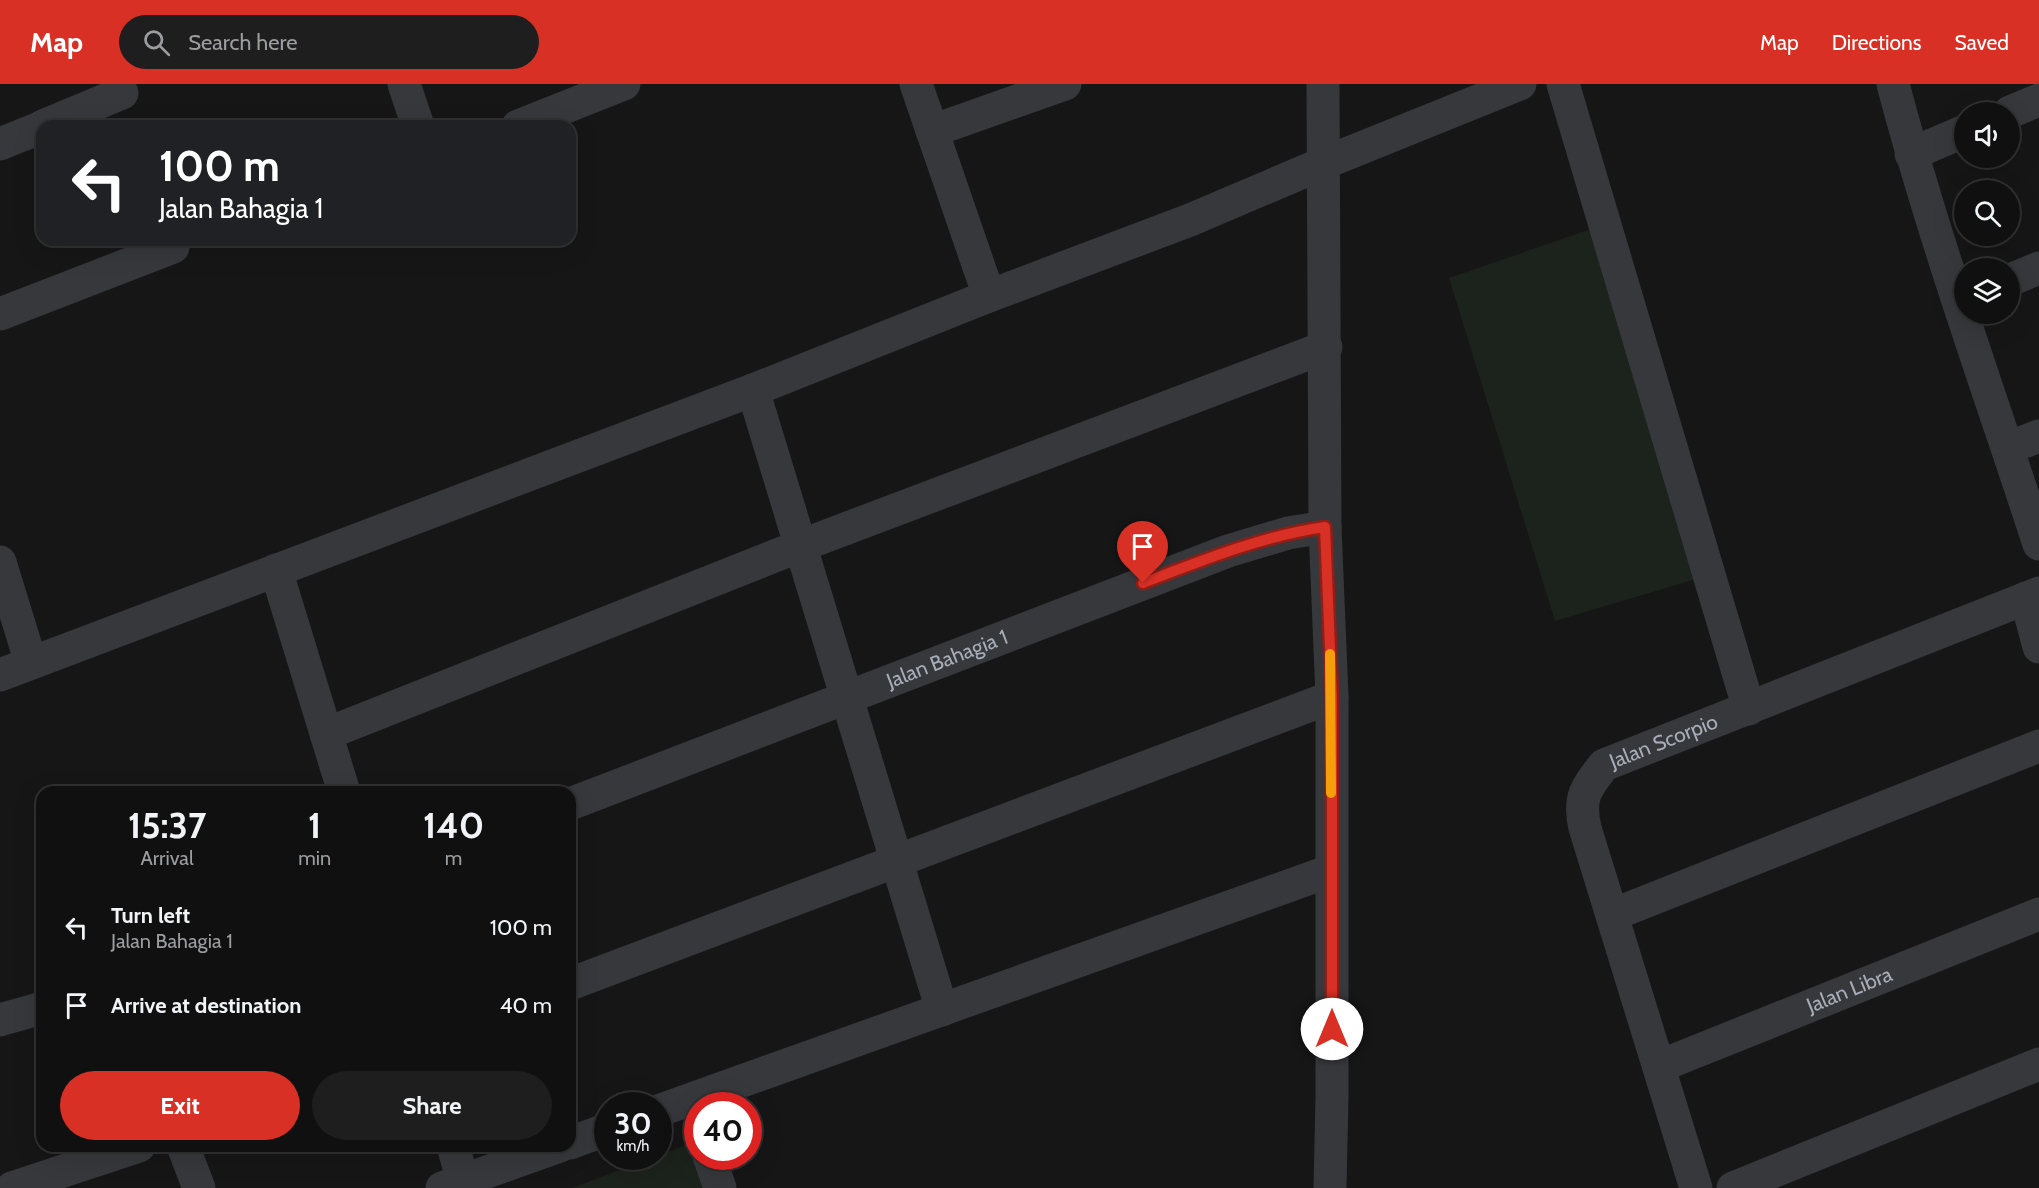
<!DOCTYPE html>
<style>
:root{--surface:#101011;--page:#1e1e1f;--text:#f1f3f6;--muted:#9c9d9f;--line:#303031;--accent:#d93025}
body{margin:0;font-family:Cabin,sans-serif;background:var(--page);color:var(--text);height:100vh;display:flex;flex-direction:column;font-size:22px;white-space:nowrap}
*{box-sizing:border-box;margin:0}
p{font-size:20px;color:var(--muted)}
.icon{flex:none;width:33px;height:33px;fill:none;stroke:currentColor;stroke-width:2;stroke-linecap:round;stroke-linejoin:round}
.map{position:relative;flex:1;overflow:hidden}
.sheet{position:absolute;left:36px;top:702px;width:540px;height:366px;display:flex;flex-direction:column;background:var(--surface);border-radius:18px;box-shadow:0 6px 24px #0002,0 0 0 2px var(--line)}
.sheet>*{flex:none}
.banner{position:absolute;left:36px;top:36px;width:540px;height:126px;border-radius:18px;box-shadow:0 6px 24px #0002,0 0 0 2px var(--line);background:#202124;color:#fff;overflow:hidden}
.controls{position:absolute;left:1954px;top:18px;display:grid;gap:12px}
.controls a{display:grid;place-items:center;width:66px;height:66px;border-radius:50%;background:var(--surface);box-shadow:0 6px 24px #0002,0 0 0 2px var(--line);font-size:30px}
.speed{position:absolute;left:594px;top:1008px;display:flex;gap:12px;font-size:30px;font-weight:700;text-align:center}
.speed>*{display:grid;place-content:center;width:78px;height:78px;border-radius:50%;background:var(--surface);box-shadow:0 6px 24px #0002,0 0 0 2px var(--line);line-height:1}
.speed small{font-size:15px;font-weight:400}
.speed .limit{border:9px solid #d22;background:#fff;color:#111}
.pin{position:absolute;display:grid;place-items:center;width:51px;height:51px;color:#fff;margin:-62px -26px;border-radius:50% 50% 50% 0;rotate:-45deg;box-shadow:0 0 6px #0007}
.pin .icon{rotate:45deg}
.me{position:absolute;width:66px;margin:-33px;rotate:0deg;stroke-linejoin:round;filter:drop-shadow(0 0 4px #0008)}
.turn{display:flex;align-items:center;gap:21px;height:126px;padding:0 24px;font-size:27px}
.turn .icon{width:78px;height:78px;stroke-width:2.5}
.turn b{display:block;font-size:42px;line-height:51px}
.eta{display:flex;justify-content:space-evenly;align-items:center;height:102px;text-align:center}
.eta b{font-size:36px;font-weight:700;line-height:42px}
.cta{display:flex;gap:12px;margin-top:auto;padding:12px 24px}
.cta a{flex:1;height:69px;border-radius:36px;background:var(--accent);color:#fff;font-size:24px;font-weight:700;line-height:69px;text-align:center}
.cta a+a{background:var(--page);color:var(--text)}
ul{padding:0;list-style:none}
li{display:flex;align-items:center;gap:18px;height:78px;padding:0 24px}
li div{flex:1}
li b{display:block;font-size:22px}
li em{font-style:normal}
header{display:flex;align-items:center;gap:36px;box-sizing:border-box;height:84px;padding:0 30px;background:var(--accent);color:#fff}
header strong{font-size:28px}
nav{display:flex;gap:33px;margin-inline-start:auto;font-size:21px}
.search{width:420px;height:54px;background:var(--page);display:flex;align-items:center;gap:15px;box-sizing:border-box;padding:0 21px;border-radius:33px;color:var(--muted);font-size:22px}
.map>svg:first-child{display:block}
.green{fill:#1c221c}
.lines{fill:none;stroke-linecap:round;stroke-linejoin:round}
.minor{stroke:#37383c;stroke-width:33}
.route-casing{stroke:#8d1f18;stroke-width:15}
.route{stroke:#d93025;stroke-width:10}
.slow{stroke:#f59e0b;stroke-width:10}
.labels{text-anchor:middle;stroke-width:6;stroke-linejoin:round;paint-order:stroke}
.street-label{font-size:21px;fill:#a7adb8;stroke:#111112}
</style>
<header>
<strong>Map</strong>
<div class="search"><svg class="icon" aria-label="search" viewBox="0 0 24 24"><circle cx="10" cy="10" r="6"/><path d="M15 15l6 6"/></svg>Search here</div>
<nav><a>Map</a><a>Directions</a><a>Saved</a></nav>
</header>
<div class="map">
<svg width="2039" height="1104" viewBox="0 0 2039 1104">
<rect width="100%" height="100%" fill="#161617"/>
<g class="green">
<polygon points="1617,136 1720,488 1555,537 1449,194"/>
<polygon points="697,1057 698,1072 734,1104 572,1104"/>
</g>
<g class="lines">
<g class="minor">
<polyline points="404,0 418,42"/>
<polyline points="916,0 989,212"/>
<polyline points="1323,0 1325,443 1332,613 1332,1012 1330,1104"/>
<polyline points="1563,0 1749,625"/>
<path d="M1893,0C1934,156 1989,307 2039,460"/>
<polyline points="2010,28 2039,16"/>
<polyline points="43,42 122,9"/>
<polyline points="518,42 624,0"/>
<polyline points="932,47 1065,0"/>
<polyline points="0,60 42,43"/>
<polyline points="1911,70 1965,47"/>
<polyline points="2010,196 2039,184"/>
<polyline points="0,230 173,163"/>
<polyline points="753,306 942,926"/>
<polyline points="2008,364 2039,352"/>
<polyline points="0,478 31,579"/>
<polyline points="276,486 344,708"/>
<polyline points="2026,514 2039,563"/>
<polyline points="0,591 753,306 989,212 1190,136 1324,79 1520,0"/>
<polyline points="326,650 800,462 1326,263"/>
<path id="s1" d="M570,720L1228,467L1288,449L1325,443"/>
<polyline points="1612,831 2039,662"/>
<polyline points="570,900 1332,613"/>
<polyline points="0,936 42,924"/>
<path id="s2" d="M1660,982L2039,830"/>
<polyline points="658,1027 1330,787"/>
<polyline points="570,1059 608,1045"/>
<polyline points="183,1062 199,1104"/>
<polyline points="453,1062 463,1097"/>
<polyline points="709,1072 720,1104"/>
<polyline points="12,1104 139,1062"/>
<polyline points="442,1104 560,1062"/>
<path id="s3" d="M1696,1104L1585,744C1578,713 1586,704 1604,681L2039,509"/>
<polyline points="1733,1104 2039,980"/>
</g>
</g>
<g class="lines">
<g class="route-casing">
<path id="route" d="M1143,499C1203,476 1262,452 1325,443L1332,613V945"/>
</g>
<use href="#route" class="route"/>
<polyline class="slow" points="1330,570 1331,709"/>
</g>
<g class="labels">
<g class="street-label">
<text dy="7" stroke="none"><textPath href="#s1" startOffset="404">Jalan Bahagia 1</textPath></text>
<text dy="7" stroke="none"><textPath href="#s3" startOffset="510">Jalan Scorpio</textPath></text>
<text dy="7" stroke="none"><textPath href="#s2" startOffset="204">Jalan Libra</textPath></text>
</g>
</g>
</svg>
<div class="controls">
<a><svg class="icon" aria-label="sound" viewBox="0 0 24 24"><path d="M4 9h4l5-4v14l-5-4H4zM17 9q2 3 0 6"/></svg></a>
<a><svg class="icon" aria-label="search" viewBox="0 0 24 24"><circle cx="10" cy="10" r="6"/><path d="M15 15l6 6"/></svg></a>
<a><svg class="icon" aria-label="layers" viewBox="0 0 24 24"><path d="M12 4l9 5-9 5-9-5zM3 14l9 5 9-5"/></svg></a>
</div>
<div class="speed"><div>30<small>km/h</small></div><div class="limit">40</div></div>
<div class="pin" style="left:1143px;top:499px;background:#d93025"><svg class="icon" aria-label="arrive" viewBox="0 0 24 24"><path d="M6 21V4h12l-3 4 3 4H6"/></svg></div>
<svg class="me" style="left:1332px;top:945px" viewBox="-20 -20 40 40"><circle r="19" fill="#fff"/><path d="M0-13L10 11 0 6-10 11z" fill="#d93025"/></svg>
<div class="banner">
<div class="turn"><svg class="icon" aria-label="left" viewBox="0 0 24 24"><path d="M17 20v-9H6M10 6l-5 5 5 5"/></svg><div><b>100 m</b>Jalan Bahagia 1</div></div>
</div>
<section class="sheet">
<div class="eta">
<div><b>15:37</b><p>Arrival</p></div>
<div><b>1</b><p>min</p></div>
<div><b>140</b><p>m</p></div>
</div>
<ul>
<li><svg class="icon" aria-label="left" viewBox="0 0 24 24"><path d="M17 20v-9H6M10 6l-5 5 5 5"/></svg><div><b>Turn left</b><p>Jalan Bahagia 1</p></div><em>100 m</em></li>
<li><svg class="icon" aria-label="arrive" viewBox="0 0 24 24"><path d="M6 21V4h12l-3 4 3 4H6"/></svg><div><b>Arrive at destination</b></div><em>40 m</em></li>
</ul>
<div class="cta"><a>Exit</a><a>Share</a></div>
</section>
</div>
